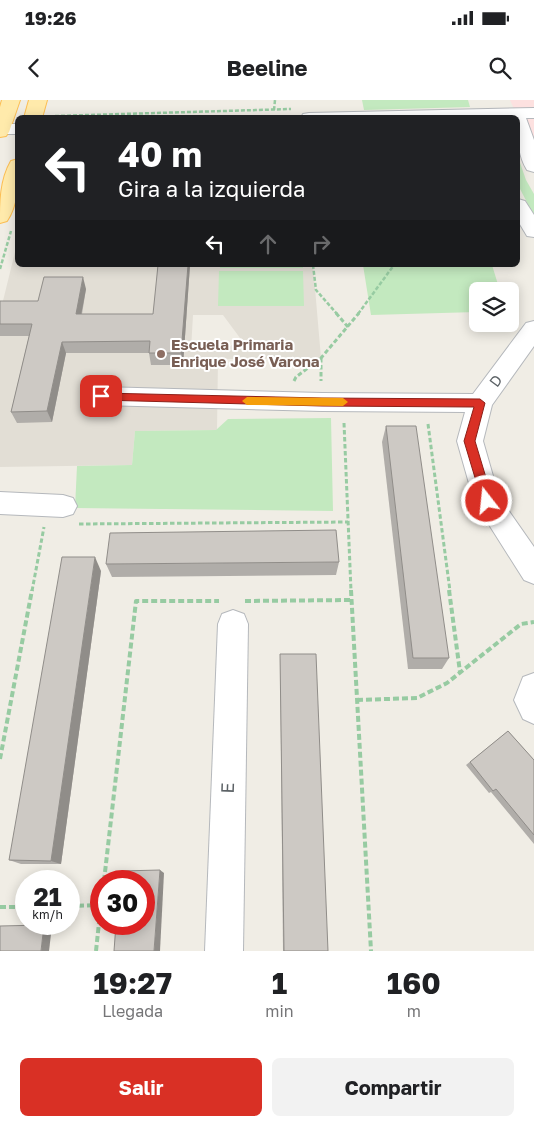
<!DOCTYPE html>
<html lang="es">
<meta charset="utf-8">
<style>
:root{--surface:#fff;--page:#f2f2f2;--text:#202124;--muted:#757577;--accent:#d93025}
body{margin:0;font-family:"Golos Text",sans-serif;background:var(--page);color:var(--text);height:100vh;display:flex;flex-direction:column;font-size:19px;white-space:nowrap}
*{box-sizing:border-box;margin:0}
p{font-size:16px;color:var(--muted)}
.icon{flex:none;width:28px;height:28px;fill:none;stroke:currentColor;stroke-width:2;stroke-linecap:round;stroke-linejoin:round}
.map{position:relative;height:851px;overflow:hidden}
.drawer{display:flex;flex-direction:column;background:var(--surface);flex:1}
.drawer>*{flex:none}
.hud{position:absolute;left:15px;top:15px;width:505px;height:152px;border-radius:8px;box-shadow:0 2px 12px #0003;background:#202124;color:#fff;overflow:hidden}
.controls{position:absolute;left:469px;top:182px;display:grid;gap:10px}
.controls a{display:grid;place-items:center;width:50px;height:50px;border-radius:8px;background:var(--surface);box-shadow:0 2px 12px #0003;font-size:25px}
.speed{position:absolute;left:15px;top:770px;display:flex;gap:10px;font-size:25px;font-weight:700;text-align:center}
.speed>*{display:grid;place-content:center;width:65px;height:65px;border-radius:50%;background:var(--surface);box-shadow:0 2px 12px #0003;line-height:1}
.speed small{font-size:12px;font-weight:400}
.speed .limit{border:8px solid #d22;background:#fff;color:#111}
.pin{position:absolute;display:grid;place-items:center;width:42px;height:42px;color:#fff;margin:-21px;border-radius:10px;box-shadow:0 2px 8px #0006}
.me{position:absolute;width:55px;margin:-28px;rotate:344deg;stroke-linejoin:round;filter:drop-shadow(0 0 4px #0008)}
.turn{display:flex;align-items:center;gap:18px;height:105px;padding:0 20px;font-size:22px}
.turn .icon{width:65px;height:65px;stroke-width:2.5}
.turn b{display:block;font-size:35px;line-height:42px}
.lanes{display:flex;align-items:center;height:48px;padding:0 20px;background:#0003;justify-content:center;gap:25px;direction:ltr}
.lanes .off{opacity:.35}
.eta{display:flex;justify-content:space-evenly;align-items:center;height:85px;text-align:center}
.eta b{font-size:30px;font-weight:700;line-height:35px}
.button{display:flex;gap:10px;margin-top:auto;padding:10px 20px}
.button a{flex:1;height:58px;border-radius:8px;background:var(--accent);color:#fff;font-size:20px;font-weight:700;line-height:58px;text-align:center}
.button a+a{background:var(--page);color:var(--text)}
.status{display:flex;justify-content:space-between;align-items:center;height:35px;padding:0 25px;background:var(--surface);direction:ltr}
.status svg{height:14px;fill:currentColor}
header{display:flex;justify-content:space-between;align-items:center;height:65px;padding:0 20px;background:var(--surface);font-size:22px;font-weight:700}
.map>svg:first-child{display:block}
.education{fill:#e2ded5;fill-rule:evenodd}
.medical{fill:#fde1e0}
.green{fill:#c3e9bf}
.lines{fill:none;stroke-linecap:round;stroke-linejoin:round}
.minor-casing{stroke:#b5b8bc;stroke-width:2}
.major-casing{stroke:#fcbe52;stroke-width:2}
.path-far2{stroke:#97cba2;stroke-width:2.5;stroke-dasharray:4 2;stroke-linecap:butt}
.path-far1{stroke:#97cba2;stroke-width:3;stroke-dasharray:4.5 2.5;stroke-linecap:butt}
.path{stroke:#97cba2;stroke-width:4;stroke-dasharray:6 3;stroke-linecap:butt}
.minor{fill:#fff;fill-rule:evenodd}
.major{fill:#ffeaab;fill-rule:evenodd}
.wall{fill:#b0ada9}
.shaded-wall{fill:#908d89}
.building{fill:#cdc9c4;stroke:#908d89}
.route{fill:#d93025;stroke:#8d1f18}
.slow{fill:#f59e0b}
.education-dot{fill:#8d6e63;stroke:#fff;stroke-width:2}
.labels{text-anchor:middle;stroke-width:4;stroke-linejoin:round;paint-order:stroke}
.education-label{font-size:15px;font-weight:bold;fill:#785e54;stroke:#fff;text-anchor:start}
.street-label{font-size:15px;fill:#5c6266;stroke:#fff}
.near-street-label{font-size:18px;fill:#5c6266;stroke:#fff}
</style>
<div class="status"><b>19:26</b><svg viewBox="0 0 49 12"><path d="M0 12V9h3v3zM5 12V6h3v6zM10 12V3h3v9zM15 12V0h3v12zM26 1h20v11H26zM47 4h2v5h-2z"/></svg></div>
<header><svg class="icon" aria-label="back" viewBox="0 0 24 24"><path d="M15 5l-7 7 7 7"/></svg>Beeline<svg class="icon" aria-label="search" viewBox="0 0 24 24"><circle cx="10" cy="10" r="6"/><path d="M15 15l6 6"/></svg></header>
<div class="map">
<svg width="534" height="851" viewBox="0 0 534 851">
<rect width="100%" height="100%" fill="#f0ede5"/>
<path class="education" d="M17,144L18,165H313L321,258L218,259L217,330L135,331L132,365L0,367V213ZM193,215H223L240,238L227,249H191Z"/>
<polygon class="medical" points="510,0 534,0 534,66 518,18"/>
<g class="green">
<polygon points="362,0 468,0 470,7 364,10"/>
<polygon points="518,57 526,80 534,94 534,116 518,85"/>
<rect x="220" y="165" width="83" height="3"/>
<polygon points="363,165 492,165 500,191 478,191 477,212 371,215"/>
<polygon points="219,171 303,171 304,206 218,206"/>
<polygon points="331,318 333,411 75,408 77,366 132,365 135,331 216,330 228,319"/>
</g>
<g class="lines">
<g class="minor-casing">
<g id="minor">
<path d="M534,8V18H526L534,40V72L527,70C517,54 518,36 518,18H301L303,14L309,13Z"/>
<rect x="0" y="24" width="18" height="10"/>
<polygon points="518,99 525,101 534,115 534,137 527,136 518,121"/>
<polygon points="534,221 534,246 492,305 483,341 499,397 534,447 534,484 524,480 474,401 457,341 465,312 322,311 101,305 92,303 89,296 92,289 101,287 322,293 473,294 526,223"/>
<polygon points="0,392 63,395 73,398 77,406 73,414 63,417 0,414"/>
<polygon points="233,510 244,514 248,524 243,851 205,851 218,524 222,514"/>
<polygon points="534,573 534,624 523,619 514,600 523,577"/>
</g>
</g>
<g class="major-casing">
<g id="major">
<polygon points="2,0 20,0 9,32 6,36 0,37 0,7"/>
<polygon points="29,0 47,0 42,18 24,18"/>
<path d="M18,59C18,81 19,103 7,121L0,123C0,102 0,80 11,61Z"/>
</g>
</g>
<g class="path-far2">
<polyline points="274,10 275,0"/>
<polyline points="55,16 291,9"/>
<polyline points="313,165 316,190 337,214"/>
<polyline points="0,169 11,131"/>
<polyline points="358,214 394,165"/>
</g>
<g class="path-far1">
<polyline points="336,213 348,227"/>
<polyline points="321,258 321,281"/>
<polyline points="294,281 296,277 321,258 359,213"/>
<polyline points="344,323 351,491"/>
<polyline points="428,324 450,491"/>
<polyline points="79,424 348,422"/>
<polyline points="32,491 44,427"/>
</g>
<g class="path">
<polyline points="351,490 371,851"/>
<polyline points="449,490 460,572"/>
<polyline points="245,501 351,500"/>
<polyline points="357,600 417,598 447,583 521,524 534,522"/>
<polyline points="0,659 32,490"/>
<polyline points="104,781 136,501 219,501"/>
<polyline points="69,806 101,805"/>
<polyline points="0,807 26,807"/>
<polyline points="96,851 101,804"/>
</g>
<use href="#minor" class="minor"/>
<use href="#major" class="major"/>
</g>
<g class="wall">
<polygon points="190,165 183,265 151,265 149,253 66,253 52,322 17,323 11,312 29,236 0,236 0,201 38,201 86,189 82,214 153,214"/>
<polygon points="386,326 449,558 442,569 408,569 382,342"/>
<polygon points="339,462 336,475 112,477 106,464"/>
<polygon points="101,471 61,764 21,764 9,760"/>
<polygon points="280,554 328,851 283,851"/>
<polygon points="508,631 534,660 534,744 491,692 489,693 466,665"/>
</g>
<g class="shaded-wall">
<polygon points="188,165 190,165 183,265 181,253"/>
<polygon points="83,177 86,189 79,226 76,214"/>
<polygon points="62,242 66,253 52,322 47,311"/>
<polygon points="95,457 101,471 61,764 51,761"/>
<polygon points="160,770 164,773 160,851 154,851"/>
<polygon points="44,825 52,826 49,851 41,851"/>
</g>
<g class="building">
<polygon points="158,165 188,165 181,253 149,253 150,241 62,242 47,311 11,312 32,224 0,224 0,201 38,201 44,177 83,177 76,214 153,214"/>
<polygon points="386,326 416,326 449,558 413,558"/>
<polygon points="336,430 339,462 106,464 110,433"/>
<polygon points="62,457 95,457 51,761 9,760"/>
<polygon points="280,554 316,554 328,851 284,851"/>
<polygon points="508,631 534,660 534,735 496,689 493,691 470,662"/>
<polygon points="160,770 154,851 114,851 116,824 144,824 144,781 120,781 121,771"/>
<polygon points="44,825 41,851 0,851 0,826"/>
</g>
<polygon class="route" points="101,293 322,298 480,299 485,303 475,341 493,401 487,405 482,401 464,341 474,307 322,306 101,300 96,296"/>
<polygon class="slow" points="247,297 343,298 348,302 343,306 247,305 242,301"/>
<circle class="education-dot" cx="161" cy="254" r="5"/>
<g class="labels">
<g class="education-label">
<text x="171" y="250">Escuela Primaria<tspan x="171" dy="17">Enrique José Varona</tspan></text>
</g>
<g class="street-label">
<text transform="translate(496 281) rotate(-54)" y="5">D</text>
</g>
<g class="near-street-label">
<text transform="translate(228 688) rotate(-88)" y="6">E</text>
</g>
</g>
</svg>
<div class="controls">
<a><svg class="icon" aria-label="layers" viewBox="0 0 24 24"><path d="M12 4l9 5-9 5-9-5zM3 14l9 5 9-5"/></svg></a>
</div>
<div class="speed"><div>21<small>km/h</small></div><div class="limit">30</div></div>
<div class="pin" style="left:101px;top:296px;background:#d93025"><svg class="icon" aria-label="arrive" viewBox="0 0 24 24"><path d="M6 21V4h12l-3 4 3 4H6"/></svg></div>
<svg class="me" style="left:487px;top:401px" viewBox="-20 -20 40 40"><circle r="17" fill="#d93025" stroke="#fff" stroke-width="3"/><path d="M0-11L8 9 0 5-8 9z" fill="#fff"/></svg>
<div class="hud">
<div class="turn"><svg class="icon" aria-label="left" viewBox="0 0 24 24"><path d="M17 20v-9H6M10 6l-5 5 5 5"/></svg><div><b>40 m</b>Gira a la izquierda</div></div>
<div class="lanes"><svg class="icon" aria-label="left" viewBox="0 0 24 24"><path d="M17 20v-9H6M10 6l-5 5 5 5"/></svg><svg class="icon off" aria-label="ahead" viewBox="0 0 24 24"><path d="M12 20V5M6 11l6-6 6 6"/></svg><svg class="icon off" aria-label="right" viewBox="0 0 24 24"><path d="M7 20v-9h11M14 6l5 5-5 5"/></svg></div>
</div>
</div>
<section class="drawer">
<div class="eta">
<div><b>19:27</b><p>Llegada</p></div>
<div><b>1</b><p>min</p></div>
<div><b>160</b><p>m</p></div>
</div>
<div class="button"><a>Salir</a><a>Compartir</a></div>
</section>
